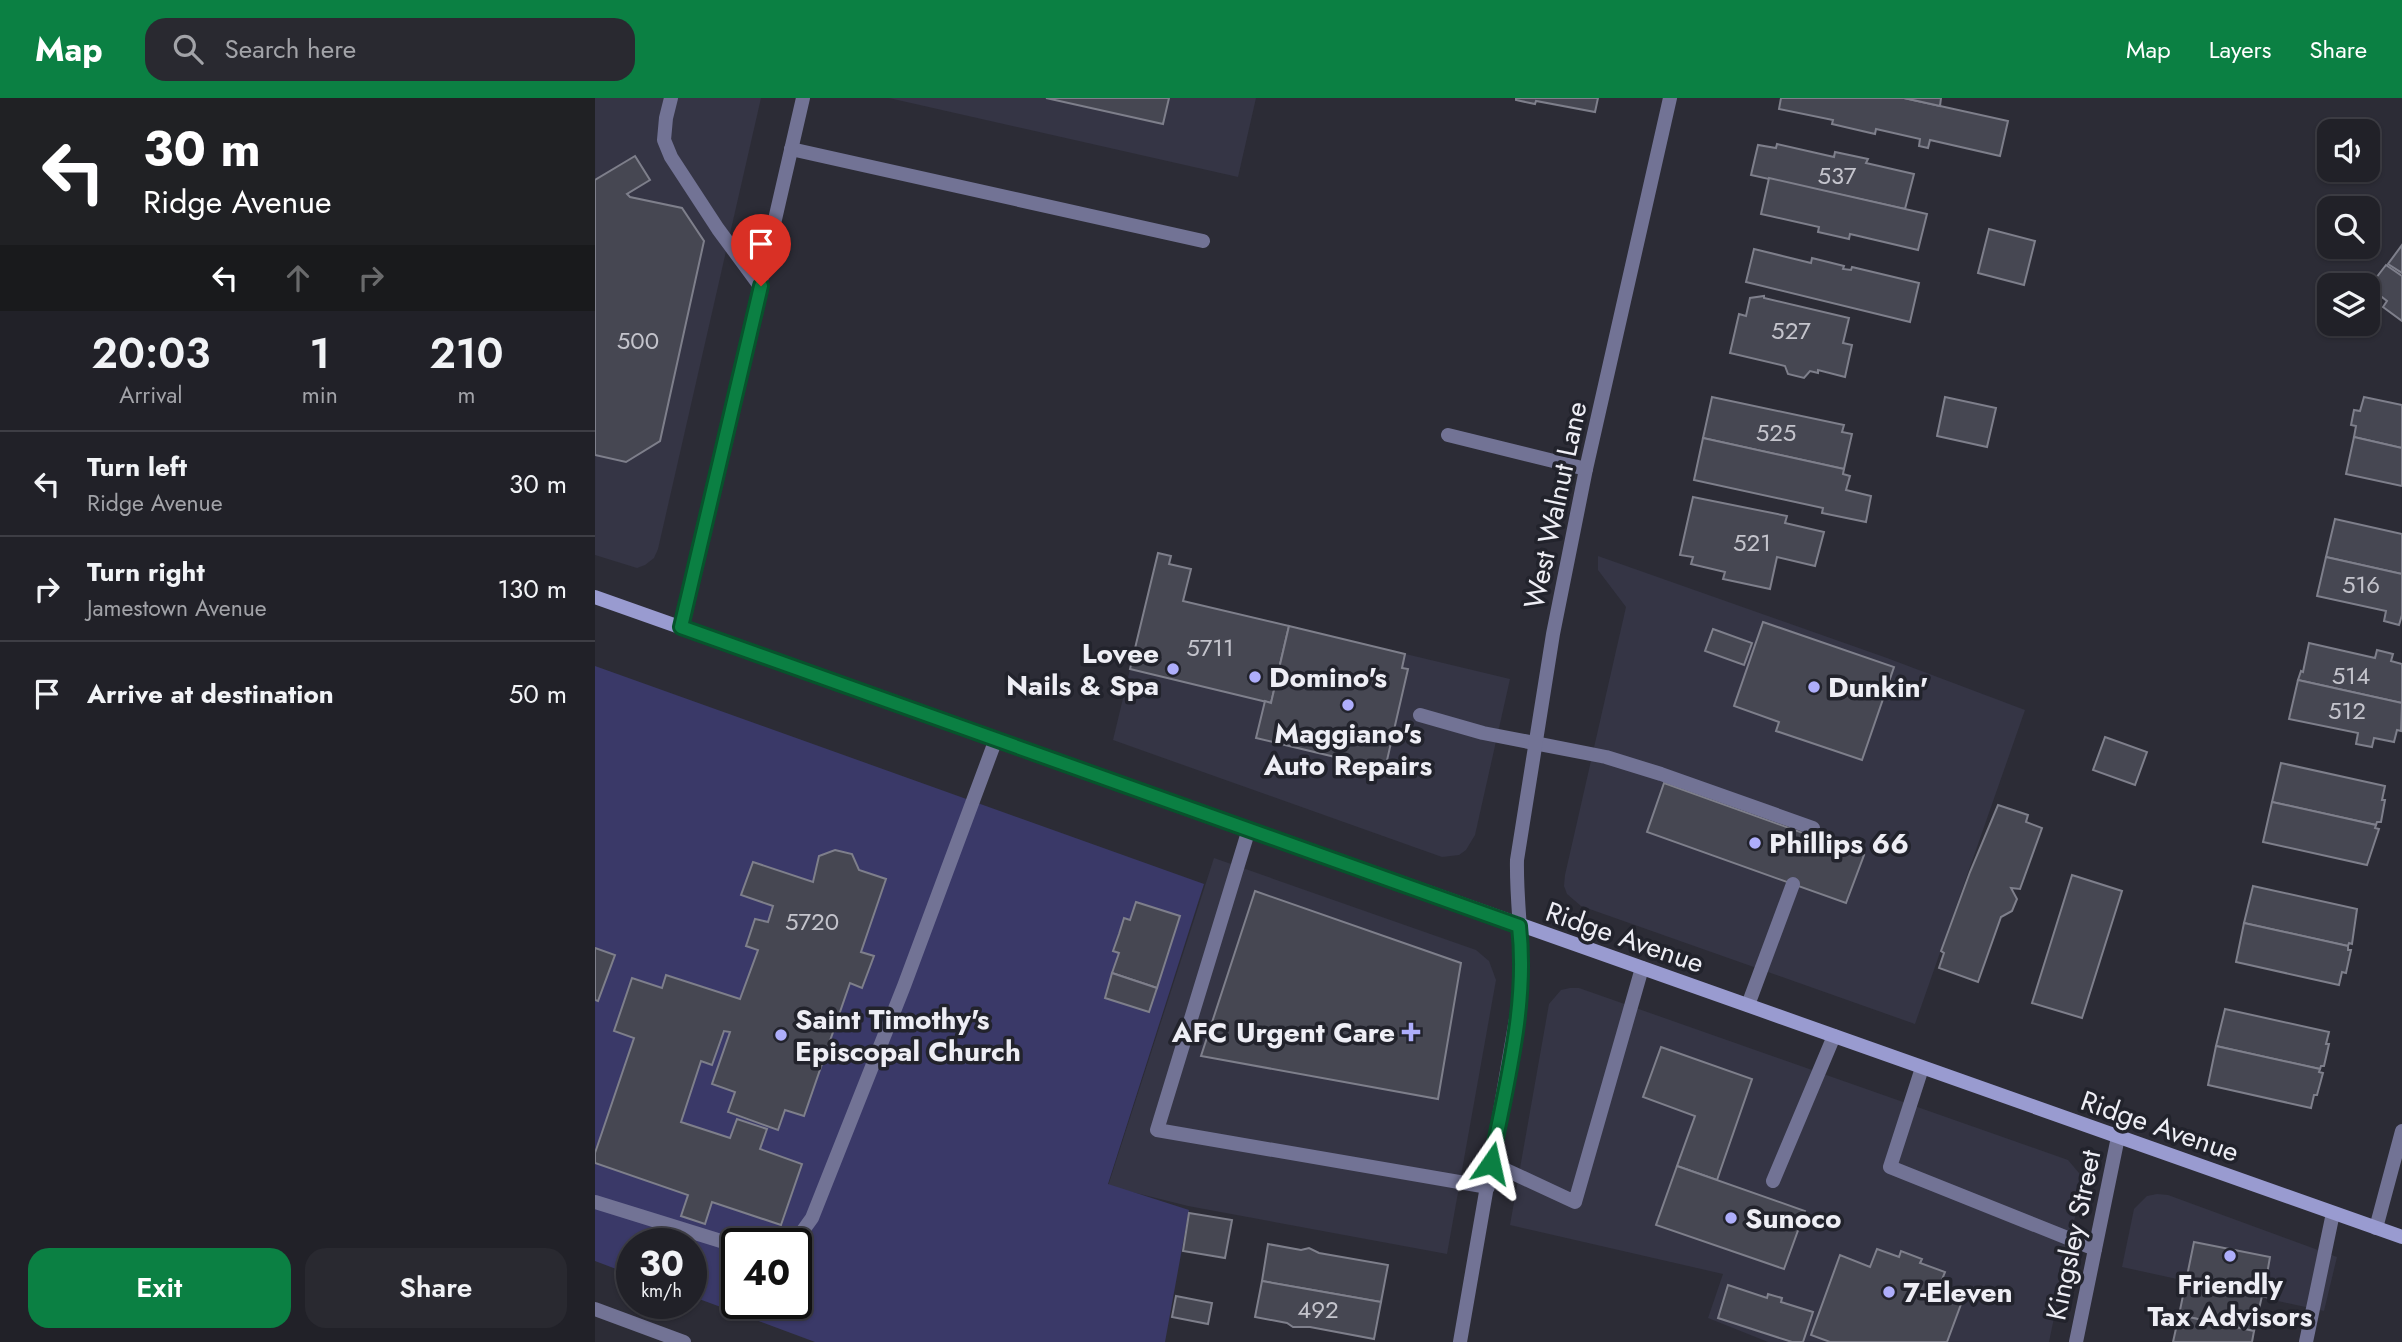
<!DOCTYPE html>
<style>
:root{--surface:#212128;--page:#292930;--text:#f1f3f6;--muted:#a2a3a8;--line:#3e3e45;--accent:#0b8043}
body{margin:0;font-family:Jost,sans-serif;background:var(--page);color:var(--text);height:100vh;display:flex;flex-direction:column;font-size:26px;white-space:nowrap}
*{box-sizing:border-box;margin:0}
p{font-size:23px;color:var(--muted)}
.icon{flex:none;width:38px;height:38px;fill:none;stroke:currentColor;stroke-width:2;stroke-linecap:round;stroke-linejoin:round}
.map{position:relative;flex:1;overflow:hidden}
.sheet{display:flex;flex-direction:column;background:var(--surface);width:595px}
.sheet>*{flex:none}
.guide{background:#202124;color:#fff;overflow:hidden}
.fabs{position:absolute;left:1722px;top:21px;display:grid;gap:14px}
.fabs a{display:grid;place-items:center;width:63px;height:63px;border-radius:14px;background:var(--surface);box-shadow:0 2px 5px #0004,0 0 0 2px var(--line);font-size:35px}
.speed{position:absolute;left:21px;top:1130px;display:flex;gap:14px;font-size:35px;font-weight:700;text-align:center}
.speed>*{display:grid;place-content:center;width:91px;height:91px;border-radius:50%;background:var(--surface);box-shadow:0 2px 5px #0004,0 0 0 2px var(--line);line-height:1}
.speed small{font-size:18px;font-weight:400}
.speed .limit{border:4px solid #111;border-radius:10px;background:#fff;color:#111}
.pin{position:absolute;display:grid;place-items:center;width:60px;height:60px;color:#fff;margin:-72px -30px;border-radius:50% 50% 50% 0;rotate:-45deg;box-shadow:0 0 7px #0007}
.pin .icon{rotate:45deg}
.me{position:absolute;width:77px;margin:-38px;rotate:11deg;stroke-linejoin:round;filter:drop-shadow(0 0 5px #0008)}
.turn{display:flex;align-items:center;gap:24px;height:147px;padding:0 28px;font-size:32px}
.turn .icon{width:91px;height:91px;stroke-width:2.5}
.turn b{display:block;font-size:49px;line-height:60px}
.lanes{display:flex;align-items:center;height:66px;padding:0 28px;background:#0003;justify-content:center;gap:35px;direction:ltr}
.lanes .off{opacity:.35}
.eta{display:flex;justify-content:space-evenly;align-items:center;height:119px;text-align:center}
.eta b{font-size:42px;font-weight:600;line-height:49px}
.button{display:flex;gap:14px;margin-top:auto;padding:14px 28px}
.button a{flex:1;height:80px;border-radius:21px;background:var(--accent);color:#fff;font-size:28px;font-weight:600;line-height:80px;text-align:center}
.button a+a{background:var(--page);color:var(--text)}
ul{padding:0;list-style:none}
li{display:flex;align-items:center;gap:21px;height:105px;padding:0 28px;border-top:2px solid var(--line)}
li div{flex:1}
li b{display:block;font-size:26px}
li em{font-style:normal}
header{display:flex;align-items:center;gap:42px;box-sizing:border-box;height:98px;padding:0 35px;background:var(--accent);color:#fff}
header strong{font-size:33px}
nav{display:flex;gap:38px;margin-inline-start:auto;font-size:24px}
.search{width:490px;height:63px;background:var(--page);display:flex;align-items:center;gap:18px;box-sizing:border-box;padding:0 24px;border-radius:21px;color:var(--muted);font-size:26px}
main{display:flex;flex:1;min-height:0}
.map>svg:first-child{display:block}
.built{fill:#353545}
.green{fill:#3a3968;fill-rule:evenodd}
.building{fill:#464752;stroke:#7e7f8b;stroke-width:2}
.lines{fill:none;stroke-linecap:round;stroke-linejoin:round}
.service{stroke:#727395;stroke-width:14}
.minor{stroke:#727395;stroke-width:14}
.tertiary{stroke:#727395;stroke-width:14}
.secondary{stroke:#999bd0;stroke-width:14}
.route-casing{stroke:#07532c;stroke-width:18}
.route{stroke:#0b8043;stroke-width:12}
.poi-dot{fill:#aeaefb;stroke:#22232c;stroke-width:2.5}
.labels{text-anchor:middle;stroke-width:7;stroke-linejoin:round;paint-order:stroke}
.number-label{font-size:24px;fill:#c4c4cc}
.street-label{font-size:28px;fill:#eeeef5;stroke:#22232c}
.poi-label{font-size:28px;font-weight:bold;fill:#eeeef5;stroke:#22232c;text-anchor:start}
</style>
<header>
<strong>Map</strong>
<div class="search"><svg class="icon" aria-label="search" viewBox="0 0 24 24"><circle cx="10" cy="10" r="6"/><path d="M15 15l6 6"/></svg>Search here</div>
<nav><a>Map</a><a>Layers</a><a>Share</a></nav>
</header>
<main>
<section class="sheet">
<div class="guide">
<div class="turn"><svg class="icon" aria-label="left" viewBox="0 0 24 24"><path d="M17 20v-9H6M10 6l-5 5 5 5"/></svg><div><b>30 m</b>Ridge Avenue</div></div>
<div class="lanes"><svg class="icon" aria-label="left" viewBox="0 0 24 24"><path d="M17 20v-9H6M10 6l-5 5 5 5"/></svg><svg class="icon off" aria-label="ahead" viewBox="0 0 24 24"><path d="M12 20V5M6 11l6-6 6 6"/></svg><svg class="icon off" aria-label="right" viewBox="0 0 24 24"><path d="M7 20v-9h11M14 6l5 5-5 5"/></svg></div>
</div>
<div class="eta">
<div><b>20:03</b><p>Arrival</p></div>
<div><b>1</b><p>min</p></div>
<div><b>210</b><p>m</p></div>
</div>
<ul>
<li><svg class="icon" aria-label="left" viewBox="0 0 24 24"><path d="M17 20v-9H6M10 6l-5 5 5 5"/></svg><div><b>Turn left</b><p>Ridge Avenue</p></div><em>30 m</em></li>
<li><svg class="icon" aria-label="right" viewBox="0 0 24 24"><path d="M7 20v-9h11M14 6l5 5-5 5"/></svg><div><b>Turn right</b><p>Jamestown Avenue</p></div><em>130 m</em></li>
<li><svg class="icon" aria-label="arrive" viewBox="0 0 24 24"><path d="M6 21V4h12l-3 4 3 4H6"/></svg><div><b>Arrive at destination</b></div><em>50 m</em></li>
</ul>
<div class="button"><a>Exit</a><a>Share</a></div>
</section>
<div class="map">
<svg width="1807" height="1244" viewBox="0 0 1807 1244">
<rect width="100%" height="100%" fill="#2c2c36"/>
<g class="built">
<polygon points="0,0 166,0 63,451 59,460 50,467 42,470 0,457"/>
<polygon points="294,0 661,0 643,79"/>
<polygon points="563,455 576,458 574,466 596,471 589,503 915,581 880,737 871,752 864,757 847,759 518,642"/>
<polygon points="1003,458 1292,560 1430,612 1320,926 986,808 972,796 969,788 970,777 1031,509 1003,472"/>
<polygon points="619,760 881,852 894,863 901,882 852,1156 593,1108 513,1088"/>
<polygon points="975,890 984,890 1473,1062 1484,1075 1486,1084 1485,1095 1454,1244 1173,1244 1113,1220 1128,1176 915,1127 954,906 966,892"/>
<polygon points="1562,1096 1573,1097 1742,1159 1729,1213 1527,1169 1539,1111 1552,1098"/>
</g>
<path class="green" d="M0,568L609,786L513,1086L594,1112L570,1244H220L96,1198V1146H37V1177L0,1163V1065L93,1097L110,1126L117,1104L187,1127L207,1066L165,1051L171,1031L142,1021L135,1040L86,1024L106,963L117,967L129,933L135,934L118,986L140,994L133,1015L183,1032L190,1012L209,1018L255,885L267,889L278,859L266,854L291,781L264,772L256,756L240,752L224,758L218,784L158,764L178,808L173,824L160,821L163,852L145,901L72,877L67,890L37,880L19,933L39,940L0,1055V902L3,903L20,857L0,850ZM541,804L585,818L510,900L524,855L518,853L529,821L535,822ZM142,1146H201V1206H142Z"/>
<g class="building">
<polygon points="451,0 574,0 568,26"/>
<polygon points="921,0 1003,0 1000,14 941,3 940,6 921,2"/>
<polygon points="1186,0 1309,0 1413,23 1405,58 1335,42 1333,50 1324,48 1325,41 1281,31 1280,36 1237,26 1238,22 1184,11"/>
<polygon points="1309,0 1346,0 1345,8"/>
<polygon points="1182,46 1239,59 1240,54 1273,61 1271,65 1319,76 1310,111 1156,77 1163,47 1181,50"/>
<polygon points="40,58 55,82 32,96 35,99 87,110 109,143 65,343 31,364 0,357 0,82"/>
<polygon points="1174,80 1332,116 1323,152 1255,136 1254,141 1223,134 1224,129 1166,116"/>
<polygon points="1394,131 1440,143 1429,187 1383,175"/>
<polygon points="1807,147 1807,175 1793,166"/>
<polygon points="1159,151 1216,165 1217,160 1249,168 1248,171 1256,172 1257,169 1324,185 1315,224 1151,184"/>
<polygon points="1791,167 1807,178 1807,223 1788,209 1792,203 1774,189"/>
<polygon points="1169,198 1169,200 1254,220 1248,245 1257,247 1250,279 1223,272 1223,275 1215,273 1209,280 1193,276 1190,268 1135,255 1144,216 1151,218 1155,200"/>
<polygon points="1117,299 1249,327 1247,334 1257,336 1249,371 1108,340"/>
<polygon points="1350,299 1401,310 1392,349 1342,338"/>
<polygon points="1769,299 1807,307 1807,350 1759,339 1761,328 1756,327 1759,312 1765,313"/>
<polygon points="1759,339 1807,350 1807,388 1751,376"/>
<polygon points="1108,340 1249,371 1248,376 1255,378 1251,392 1276,398 1271,424 1227,415 1228,410 1099,382"/>
<polygon points="1098,399 1192,418 1190,425 1229,434 1220,468 1182,459 1175,491 1128,481 1130,474 1096,466 1098,459 1085,457"/>
<polygon points="1740,421 1807,436 1807,476 1731,459"/>
<polygon points="563,455 576,458 574,466 596,471 588,503 694,528 676,605 535,571"/>
<polygon points="1731,459 1807,476 1807,517 1804,527 1789,523 1791,513 1722,498"/>
<polygon points="1168,524 1299,569 1267,662 1181,633 1184,624 1139,608"/>
<polygon points="694,528 810,556 807,570 813,571 790,671 661,640 670,603 676,605"/>
<polygon points="1118,531 1157,545 1149,567 1110,553"/>
<polygon points="1714,545 1780,560 1782,552 1798,556 1796,563 1807,566 1807,605 1703,582 1706,573 1708,574"/>
<polygon points="1703,582 1807,605 1806,633 1802,632 1799,644 1779,640 1777,649 1761,646 1763,635 1694,621"/>
<polygon points="1510,639 1552,654 1540,687 1498,672"/>
<polygon points="1686,665 1790,688 1787,702 1790,702 1786,724 1782,724 1781,727 1677,704"/>
<polygon points="1069,685 1269,757 1251,805 1052,734"/>
<polygon points="1677,704 1781,727 1780,730 1784,731 1772,767 1668,744"/>
<polygon points="1403,707 1433,717 1431,724 1447,730 1425,791 1416,790 1422,801 1417,813 1406,819 1383,884 1344,870 1349,855 1346,853 1375,774"/>
<polygon points="240,752 257,756 264,772 291,781 266,854 279,858 267,890 255,885 209,1018 190,1012 183,1032 133,1014 140,994 117,986 135,934 129,933 117,967 106,963 86,1024 135,1040 142,1021 172,1031 165,1051 207,1066 186,1127 117,1104 110,1126 86,1118 93,1097 0,1065 0,1055 39,940 19,933 37,880 67,890 71,877 145,901 163,852 151,848 160,821 173,824 178,808 146,797 158,764 218,784 224,758"/>
<polygon points="1477,777 1527,793 1487,920 1437,905"/>
<polygon points="1658,788 1762,811 1757,846 1754,845 1753,848 1649,825"/>
<polygon points="660,793 866,865 843,1001 606,958"/>
<polygon points="541,804 585,818 562,890 517,875 524,855 518,853 524,836 529,820 535,822"/>
<polygon points="1649,825 1753,848 1753,852 1756,852 1751,875 1747,874 1744,887 1641,864"/>
<polygon points="0,850 20,857 3,903 0,902"/>
<polygon points="517,875 562,890 554,914 510,900"/>
<polygon points="1630,911 1734,934 1731,946 1734,946 1729,968 1726,968 1725,971 1621,948"/>
<polygon points="1621,948 1725,971 1724,974 1728,975 1722,997 1719,997 1716,1010 1613,987"/>
<polygon points="1066,949 1157,981 1122,1082 1082,1068 1100,1018 1048,999"/>
<polygon points="1082,1068 1210,1113 1189,1171 1061,1127"/>
<polygon points="594,1115 637,1122 630,1160 588,1153"/>
<polygon points="1599,1144 1675,1159 1671,1182 1675,1182 1671,1199 1591,1183"/>
<polygon points="673,1146 706,1152 714,1150 724,1155 793,1167 786,1204 667,1183"/>
<polygon points="1282,1151 1304,1159 1306,1153 1327,1161 1325,1165 1350,1174 1344,1189 1369,1198 1352,1244 1235,1244 1216,1237 1245,1157 1275,1169"/>
<polygon points="667,1183 786,1204 779,1241 715,1229 698,1229 692,1225 660,1219"/>
<polygon points="1591,1183 1667,1198 1659,1233 1584,1217"/>
<polygon points="1133,1187 1172,1200 1173,1196 1187,1200 1186,1204 1218,1214 1208,1244 1197,1244 1123,1220"/>
<polygon points="581,1198 617,1205 613,1226 577,1219"/>
<polygon points="1584,1217 1659,1233 1657,1244 1578,1244"/>
</g>
<g class="lines">
<g class="service">
<polyline points="76,0 71,20 69,42 76,59 123,131 165,188"/>
<polyline points="196,51 608,143"/>
<polyline points="853,337 991,371"/>
<polyline points="825,617 888,635 1011,659 1066,676 1218,730 1215,738"/>
<polyline points="654,731 562,1032 893,1089"/>
<polyline points="1153,907 1198,786"/>
<polyline points="1327,970 1295,1069 1500,1151"/>
<polyline points="896,1065 980,1104 1047,870"/>
<polyline points="1178,1083 1239,938"/>
<polyline points="0,1104 142,1148"/>
<polyline points="194,1146 204,1138 217,1120 309,888 401,641"/>
<polyline points="1711,1244 1738,1115"/>
</g>
<g class="minor">
<polyline points="86,529 208,0"/>
<polyline points="1781,1130 1807,1033"/>
<polyline points="0,1211 89,1244"/>
<polyline points="1481,1244 1523,1039"/>
</g>
<path class="tertiary" d="M865,1244L926,892C929,848 921,806 922,762L958,536L991,371L1075,0"/>
<polyline class="secondary" points="0,499 1807,1139"/>
</g>
<g class="lines">
<g class="route-casing">
<path id="route" d="M166,188L86,529L924,828C933,907 911,987 896,1065"/>
</g>
<use href="#route" class="route"/>
</g>
<g class="poi-dot">
<circle cx="578" cy="571" r="7"/>
<circle cx="660" cy="579" r="7"/>
<circle cx="1219" cy="589" r="7"/>
<circle cx="753" cy="607" r="7"/>
<circle cx="1160" cy="745" r="7"/>
<path d="M812.5 923.5h7v7h7v7h-7v7h-7v-7h-7v-7h7z"/>
<circle cx="186" cy="937" r="7"/>
<circle cx="1136" cy="1120" r="7"/>
<circle cx="1635" cy="1158" r="7"/>
<circle cx="1294" cy="1194" r="7"/>
</g>
<g class="labels">
<g class="number-label">
<text x="1242" y="86">537</text>
<text x="1196" y="241">527</text>
<text x="43" y="251">500</text>
<text x="1181" y="343">525</text>
<text x="1157" y="453">521</text>
<text x="1766" y="495">516</text>
<text x="615" y="558">5711</text>
<text x="1756" y="586">514</text>
<text x="1752" y="621">512</text>
<text x="217" y="832">5720</text>
<text x="723" y="1220">492</text>
</g>
<g class="street-label">
<text transform="translate(960 407) rotate(-78)" y="10">West Walnut Lane</text>
<text transform="translate(1030 839) rotate(19)" y="10">Ridge Avenue</text>
<text transform="translate(1565 1028) rotate(19)" y="10">Ridge Avenue</text>
<text transform="translate(1478 1137) rotate(-78)" y="10">Kingsley Street</text>
</g>
<g class="poi-label">
<text x="564" y="565" text-anchor="end">Lovee<tspan x="564" dy="32">Nails &amp; Spa</tspan></text>
<text x="674" y="589">Domino's</text>
<text x="1233" y="599">Dunkin'</text>
<text x="753" y="645" text-anchor="middle">Maggiano's<tspan x="753" dy="32">Auto Repairs</tspan></text>
<text x="1174" y="755">Phillips 66</text>
<text x="200" y="931">Saint Timothy's<tspan x="200" dy="32">Episcopal Church</tspan></text>
<text x="800" y="944" text-anchor="end">AFC Urgent Care</text>
<text x="1150" y="1130">Sunoco</text>
<text x="1635" y="1196" text-anchor="middle">Friendly<tspan x="1635" dy="32">Tax Advisors</tspan></text>
<text x="1308" y="1204">7-Eleven</text>
</g>
</g>
</svg>
<div class="fabs">
<a><svg class="icon" aria-label="sound" viewBox="0 0 24 24"><path d="M4 9h4l5-4v14l-5-4H4zM17 9q2 3 0 6"/></svg></a>
<a><svg class="icon" aria-label="search" viewBox="0 0 24 24"><circle cx="10" cy="10" r="6"/><path d="M15 15l6 6"/></svg></a>
<a><svg class="icon" aria-label="layers" viewBox="0 0 24 24"><path d="M12 4l9 5-9 5-9-5zM3 14l9 5 9-5"/></svg></a>
</div>
<div class="speed"><div>30<small>km/h</small></div><div class="limit">40</div></div>
<div class="pin" style="left:166px;top:188px;background:#d93025"><svg class="icon" aria-label="arrive" viewBox="0 0 24 24"><path d="M6 21V4h12l-3 4 3 4H6"/></svg></div>
<svg class="me" style="left:896px;top:1065px" viewBox="-20 -20 40 40"><path d="M0-17L14 15 0 8-14 15z" fill="#0b8043" stroke="#fff" stroke-width="4"/></svg>
</div>
</main>
